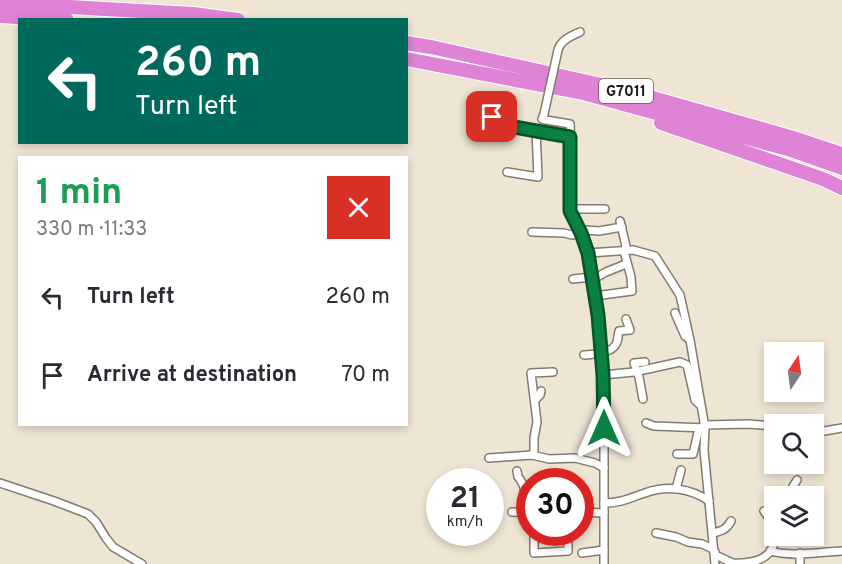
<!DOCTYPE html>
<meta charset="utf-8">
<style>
:root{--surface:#fff;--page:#f7f7f7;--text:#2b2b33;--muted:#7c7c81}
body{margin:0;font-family:Overpass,sans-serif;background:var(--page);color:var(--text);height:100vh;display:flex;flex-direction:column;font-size:22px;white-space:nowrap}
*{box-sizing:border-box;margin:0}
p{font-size:20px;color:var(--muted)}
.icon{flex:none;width:33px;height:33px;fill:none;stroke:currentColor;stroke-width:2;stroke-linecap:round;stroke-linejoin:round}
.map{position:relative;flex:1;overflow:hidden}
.sheet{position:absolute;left:18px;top:156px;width:390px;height:270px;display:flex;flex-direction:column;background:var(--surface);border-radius:0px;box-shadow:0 3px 9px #0003}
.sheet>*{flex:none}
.guide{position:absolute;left:18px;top:18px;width:390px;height:126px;border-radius:0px;box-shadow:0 3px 9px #0003;background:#00695c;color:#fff;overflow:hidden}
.needle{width:39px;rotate:13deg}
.fabs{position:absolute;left:764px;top:342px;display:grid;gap:12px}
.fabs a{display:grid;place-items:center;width:60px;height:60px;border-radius:0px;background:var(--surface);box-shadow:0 3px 9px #0003;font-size:30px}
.speed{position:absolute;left:426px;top:468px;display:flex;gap:12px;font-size:30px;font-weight:700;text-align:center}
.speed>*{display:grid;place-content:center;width:78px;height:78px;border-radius:50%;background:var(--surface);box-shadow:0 3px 9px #0003;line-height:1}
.speed small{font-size:15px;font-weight:400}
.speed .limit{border:9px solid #d22;background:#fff;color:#111}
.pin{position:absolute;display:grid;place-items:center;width:51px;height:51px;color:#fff;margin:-26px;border-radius:12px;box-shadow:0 3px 9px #0006}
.me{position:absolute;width:66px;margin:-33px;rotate:0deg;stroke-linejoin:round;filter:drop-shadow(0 0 4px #0008)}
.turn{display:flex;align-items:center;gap:21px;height:126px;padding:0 18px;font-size:27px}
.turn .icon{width:78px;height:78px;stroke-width:2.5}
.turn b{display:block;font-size:42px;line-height:51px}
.round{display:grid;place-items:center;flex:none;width:63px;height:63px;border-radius:0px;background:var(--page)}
.head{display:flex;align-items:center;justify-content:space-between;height:102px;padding:0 18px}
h1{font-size:36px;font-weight:700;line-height:45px;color:#1e9e55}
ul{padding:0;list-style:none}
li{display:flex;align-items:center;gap:18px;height:78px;padding:0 18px}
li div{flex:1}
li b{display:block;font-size:22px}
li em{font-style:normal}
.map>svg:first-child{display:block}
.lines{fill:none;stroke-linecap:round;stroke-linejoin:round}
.street-casing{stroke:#837b6c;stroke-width:10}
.highway-casing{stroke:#fff;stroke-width:16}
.street{stroke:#fff;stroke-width:7}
.highway{stroke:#de83d5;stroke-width:14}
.street-bridge-casing{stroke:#837b6c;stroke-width:10;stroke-linecap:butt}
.street-bridge{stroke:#fff;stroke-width:7}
.route-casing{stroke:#07532c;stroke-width:15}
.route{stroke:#0b8043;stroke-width:10}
.labels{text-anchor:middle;stroke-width:5;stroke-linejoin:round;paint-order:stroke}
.shield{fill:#fff;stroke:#5f5d58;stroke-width:1.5}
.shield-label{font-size:15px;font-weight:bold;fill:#1b1711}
</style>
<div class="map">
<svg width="842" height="564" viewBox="0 0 842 564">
<rect width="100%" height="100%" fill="#eee5d4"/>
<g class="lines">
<g class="street-casing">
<g id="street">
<path d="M558,50C561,40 571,36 580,32"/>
<polyline points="544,114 542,119 546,120 570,124 572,173 571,211 581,233 588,253 598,315 602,345 604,428 604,564"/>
<polyline points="491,117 497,123 503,125 570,137"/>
<polyline points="507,172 538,177 536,131"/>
<polyline points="571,209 605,209"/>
<polyline points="532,232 564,233 572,235 581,233 586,230 599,231 622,227"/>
<polyline points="588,253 633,250 655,256 680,295 690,340 705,428 704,450 715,564"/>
<polyline points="573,279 592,277"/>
<polyline points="592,280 606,272 626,264"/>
<polyline points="595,296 632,291 631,277 624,251 626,246 620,221"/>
<polyline points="675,313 685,336 689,339"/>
<path d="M584,355C594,354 613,354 617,342C618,339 618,335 619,331L630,330L626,319"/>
<polyline points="603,375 634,372 680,362 687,365 695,400 699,404"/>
<polyline points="643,399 639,377 634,363 645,362"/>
<polyline points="535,400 540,395 541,391"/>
<polyline points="646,423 654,426 705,428"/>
<polyline points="704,425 749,424 774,426"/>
<polyline points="813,433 842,428"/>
<polyline points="677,454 693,454 699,428"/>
<polyline points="532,455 534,451 534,438 537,422 531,373 553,372"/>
<polyline points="489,458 532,455 549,459 575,458 595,463 604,468"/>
<path d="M517,471C519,482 516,472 521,481C528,491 524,502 519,512"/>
<polyline points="0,483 54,501 88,514 96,522 106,538 113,547 142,564"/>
<polyline points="676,489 681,470"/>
<polyline points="783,496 791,490 797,480"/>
<path d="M604,503C622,503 629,498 645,493C667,485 690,488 709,501"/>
<polyline points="764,511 774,525"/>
<polyline points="512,512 530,513"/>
<polyline points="580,512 604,513"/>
<polyline points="534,532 534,553 568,551 568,532"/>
<polyline points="656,533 676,537 688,542 702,544 711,548 715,552"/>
<path d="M713,533C722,531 727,529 731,521"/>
<path d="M770,551C791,557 820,552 842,551"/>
<polyline points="582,553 604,550"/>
<polyline points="800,553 800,564"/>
<path d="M715,555C721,557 727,561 733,563C744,564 761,562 769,553C773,548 775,542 776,536"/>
</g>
</g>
<g class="highway-casing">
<g id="highway">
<polyline points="0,3 193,14 238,20"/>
<polyline points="0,16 67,20"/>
<polyline points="406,43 431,47 628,91 790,137 842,154"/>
<polyline points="406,59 583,93 788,149 842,168"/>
<polyline points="661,123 823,179 842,188"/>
</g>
</g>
<use href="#street" class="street"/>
<use href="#highway" class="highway"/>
<g class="street-bridge-casing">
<polyline id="street-bridge" points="544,114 558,50"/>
</g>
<use href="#street-bridge" class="street-bridge"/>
</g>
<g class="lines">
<g class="route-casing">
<polyline id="route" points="492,117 497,123 503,125 570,137 570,211 581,233 588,253 598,315 603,375 604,428"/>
</g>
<use href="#route" class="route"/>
</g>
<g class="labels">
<rect class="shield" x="599" y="79" width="54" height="24" rx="4.5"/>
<g class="shield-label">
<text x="626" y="96">G7011</text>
</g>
</g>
</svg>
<div class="fabs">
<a><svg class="needle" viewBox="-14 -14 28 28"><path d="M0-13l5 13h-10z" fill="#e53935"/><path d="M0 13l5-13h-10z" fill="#7c7c81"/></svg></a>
<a><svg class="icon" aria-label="search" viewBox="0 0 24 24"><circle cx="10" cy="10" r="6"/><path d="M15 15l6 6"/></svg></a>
<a><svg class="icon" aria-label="layers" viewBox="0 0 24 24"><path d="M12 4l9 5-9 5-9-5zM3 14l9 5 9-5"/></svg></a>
</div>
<div class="speed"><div>21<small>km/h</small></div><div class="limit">30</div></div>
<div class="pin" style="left:492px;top:117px;background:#d93025"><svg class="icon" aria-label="arrive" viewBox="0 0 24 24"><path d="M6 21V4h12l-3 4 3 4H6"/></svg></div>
<svg class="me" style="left:604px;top:428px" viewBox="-20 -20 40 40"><path d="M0-17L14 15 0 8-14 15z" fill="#0b8043" stroke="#fff" stroke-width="4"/></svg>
<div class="guide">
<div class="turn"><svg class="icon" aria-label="left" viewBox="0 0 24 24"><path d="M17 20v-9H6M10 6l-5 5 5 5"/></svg><div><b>260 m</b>Turn left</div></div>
</div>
<section class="sheet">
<div class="head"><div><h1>1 min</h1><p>330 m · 11:33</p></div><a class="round" style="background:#d93025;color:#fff"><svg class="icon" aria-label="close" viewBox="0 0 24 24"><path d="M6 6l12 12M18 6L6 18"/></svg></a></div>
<ul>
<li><svg class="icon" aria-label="left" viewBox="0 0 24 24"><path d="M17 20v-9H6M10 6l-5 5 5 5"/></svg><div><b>Turn left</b></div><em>260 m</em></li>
<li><svg class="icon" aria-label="arrive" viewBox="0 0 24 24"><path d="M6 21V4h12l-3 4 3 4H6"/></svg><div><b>Arrive at destination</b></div><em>70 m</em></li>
</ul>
</section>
</div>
